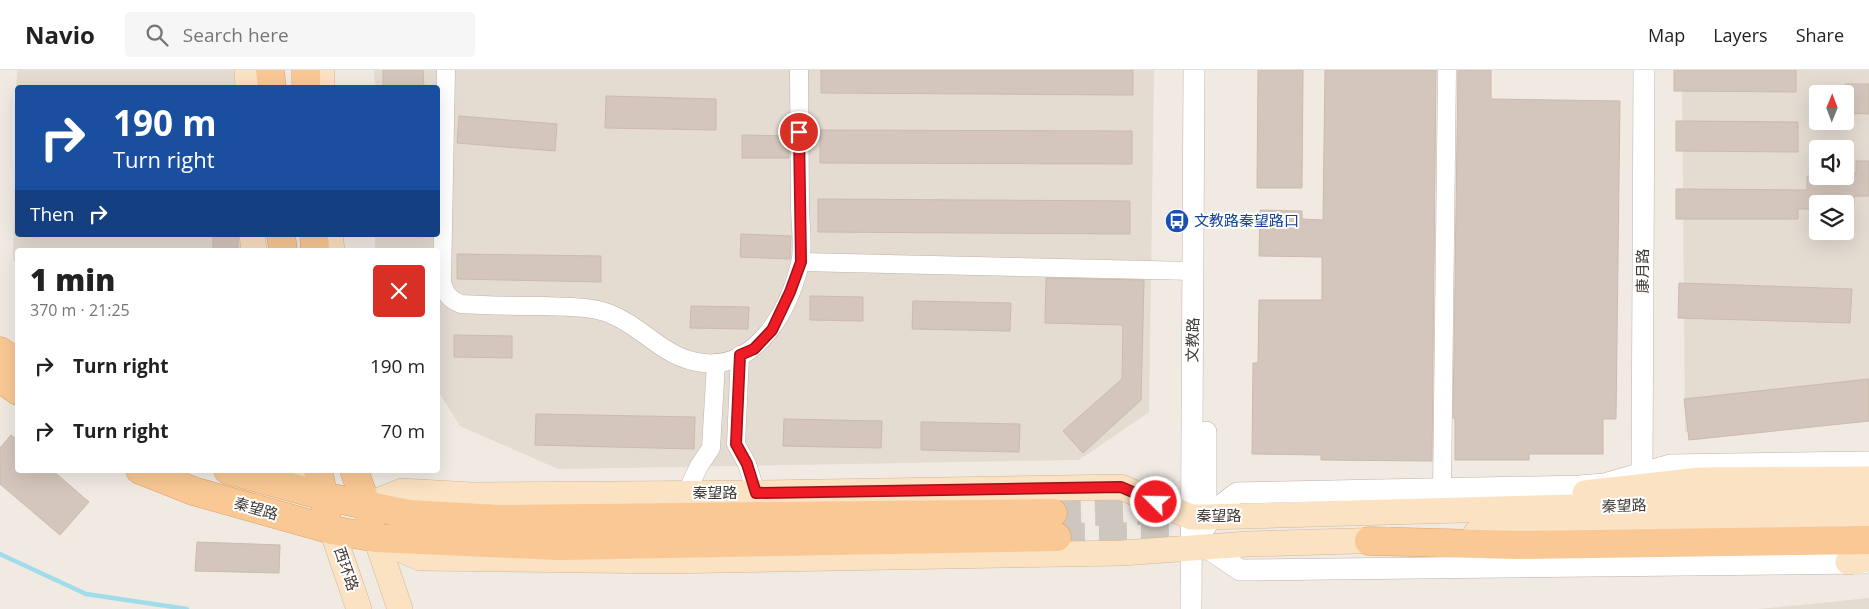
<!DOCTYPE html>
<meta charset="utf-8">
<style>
:root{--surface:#fff;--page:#f6f6f6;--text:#222;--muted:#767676;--line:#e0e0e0}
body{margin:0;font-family:"Open Sans","Noto Sans SC",sans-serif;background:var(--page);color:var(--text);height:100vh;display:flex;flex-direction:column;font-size:19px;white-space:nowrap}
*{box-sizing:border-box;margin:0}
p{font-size:16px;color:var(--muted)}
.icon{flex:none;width:28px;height:28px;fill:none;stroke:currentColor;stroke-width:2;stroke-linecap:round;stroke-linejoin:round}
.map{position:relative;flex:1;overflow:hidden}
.side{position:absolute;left:15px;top:178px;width:425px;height:225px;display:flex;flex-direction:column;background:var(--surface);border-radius:5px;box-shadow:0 5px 20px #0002}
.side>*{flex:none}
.hud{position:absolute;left:15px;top:15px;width:425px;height:152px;border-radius:5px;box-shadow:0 5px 20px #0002;background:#1a4fa0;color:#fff;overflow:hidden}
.needle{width:32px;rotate:1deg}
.fabs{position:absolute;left:1809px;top:15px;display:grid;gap:10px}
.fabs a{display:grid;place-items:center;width:45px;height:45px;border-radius:5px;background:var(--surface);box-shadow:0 5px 20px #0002;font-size:25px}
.pin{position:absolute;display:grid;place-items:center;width:42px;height:42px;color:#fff;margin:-21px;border:2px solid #fff;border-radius:50%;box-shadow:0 1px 5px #0007}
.me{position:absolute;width:55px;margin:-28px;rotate:293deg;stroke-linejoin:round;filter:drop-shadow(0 0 4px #0008)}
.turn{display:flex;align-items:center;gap:18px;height:105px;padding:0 15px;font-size:22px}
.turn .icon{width:65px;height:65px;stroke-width:2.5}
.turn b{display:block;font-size:35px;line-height:42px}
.then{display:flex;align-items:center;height:48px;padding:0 15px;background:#0003;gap:10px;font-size:19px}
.round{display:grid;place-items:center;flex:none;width:52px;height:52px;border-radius:5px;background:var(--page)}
.head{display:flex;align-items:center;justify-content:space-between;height:85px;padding:0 15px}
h1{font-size:30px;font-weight:800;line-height:38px}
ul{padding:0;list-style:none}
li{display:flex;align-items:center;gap:15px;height:65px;padding:0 15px}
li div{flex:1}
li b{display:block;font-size:19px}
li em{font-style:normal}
header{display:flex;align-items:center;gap:30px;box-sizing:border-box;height:70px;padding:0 25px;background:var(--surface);border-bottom:1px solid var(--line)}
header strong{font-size:24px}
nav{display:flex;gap:28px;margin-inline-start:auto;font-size:18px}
.search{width:350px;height:45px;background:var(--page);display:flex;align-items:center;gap:12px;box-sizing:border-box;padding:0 18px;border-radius:5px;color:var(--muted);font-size:19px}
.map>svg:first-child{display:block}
.residential{fill:#e4dbd1;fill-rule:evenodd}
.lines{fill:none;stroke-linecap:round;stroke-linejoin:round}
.stream{stroke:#a1dceb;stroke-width:4.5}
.building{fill:#d4c6bc;stroke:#ccbaad}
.primary-tunnel{stroke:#cdc7c0;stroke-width:28;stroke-dasharray:28 14;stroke-linecap:butt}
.minor-casing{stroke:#beb3a9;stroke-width:19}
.tertiary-casing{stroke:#beb3a9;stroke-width:22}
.secondary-casing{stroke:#d2b797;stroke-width:26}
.primary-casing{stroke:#dca165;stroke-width:29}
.minor{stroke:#fff;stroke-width:18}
.tertiary{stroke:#fff;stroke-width:21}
.secondary{stroke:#fbe2c2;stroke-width:25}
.primary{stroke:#f9c894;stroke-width:28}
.route-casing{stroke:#9b1218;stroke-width:12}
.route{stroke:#ef1c25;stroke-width:9}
.labels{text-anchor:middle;stroke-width:4;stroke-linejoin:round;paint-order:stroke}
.transit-label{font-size:15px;fill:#164399;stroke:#fff;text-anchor:start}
.street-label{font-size:15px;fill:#423a34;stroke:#fff}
</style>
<header>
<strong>Navio</strong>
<div class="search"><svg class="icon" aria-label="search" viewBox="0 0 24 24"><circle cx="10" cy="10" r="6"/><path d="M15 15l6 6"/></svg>Search here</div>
<nav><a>Map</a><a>Layers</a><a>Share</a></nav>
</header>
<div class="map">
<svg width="1869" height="539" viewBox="0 0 1869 539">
<rect width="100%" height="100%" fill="#f0eae3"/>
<g class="residential">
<polygon points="17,0 234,0 235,17 18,18 18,165 243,165 244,180 18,180 17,195 13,190"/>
<polygon points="374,0 1154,0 1149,342 1079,390 558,399 460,356 438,321 438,180 375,180 375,165 438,165 438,18 375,17"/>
<path d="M1682,0H1869V340L1685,362ZM1818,24H1845V51H1818ZM1818,79H1845V106H1818ZM1818,134H1845V161H1818Z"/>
<polygon points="1869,528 1869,539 1758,539 1821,533"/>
</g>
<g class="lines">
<polyline class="stream" points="0,484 86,524 187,539"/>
</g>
<g class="building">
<polygon points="383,0 423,0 424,18 383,18"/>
<polygon points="821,0 1133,0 1133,25 821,23"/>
<polygon points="1258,0 1303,0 1302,118 1257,118"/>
<polygon points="1325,0 1436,0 1432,391 1321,390 1321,385 1252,384 1253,293 1258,293 1259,230 1322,230 1322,187 1259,186 1260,140 1302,141 1302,149 1323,150"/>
<polygon points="1458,0 1491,0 1491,29 1620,31 1616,349 1603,349 1603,384 1529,384 1529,390 1455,390 1455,348 1453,348"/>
<polygon points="1674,0 1796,0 1796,22 1674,21"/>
<polygon points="1845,14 1869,14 1869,44 1845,43"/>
<polygon points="606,26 716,29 716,60 605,58"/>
<polygon points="459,46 557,54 555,81 457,73"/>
<polygon points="1676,51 1798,52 1798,82 1676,81"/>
<polygon points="820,60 1132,61 1132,94 820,93"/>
<polygon points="742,65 789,66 789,88 742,88"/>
<polygon points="1856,91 1869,91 1869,126 1854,126 1854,134 1818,134 1818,139 1798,139 1798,149 1676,149 1676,119 1807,120 1807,106 1845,106 1845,103 1856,103"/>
<polygon points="818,129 1130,131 1130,164 818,162"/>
<polygon points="741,164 791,166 790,189 740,187"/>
<rect x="213" y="165" width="25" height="15"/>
<polygon points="457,184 601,186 601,212 457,209"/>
<polygon points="1046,208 1144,210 1141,330 1083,383 1063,361 1122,309 1123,255 1045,253"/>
<polygon points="1679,213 1852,219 1850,253 1678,248"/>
<polygon points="810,226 863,227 863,251 810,250"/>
<polygon points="913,231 1011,233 1010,261 912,259"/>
<polygon points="691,236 749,237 748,259 690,258"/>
<polygon points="454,265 512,266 512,288 454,287"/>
<polygon points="1869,309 1869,351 1689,370 1684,329"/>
<polygon points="536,344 695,347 694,379 535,375"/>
<polygon points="784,349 882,351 881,378 783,376"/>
<polygon points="921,352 1020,354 1019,382 921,380"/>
<polygon points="11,365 18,370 18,400 52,400 89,432 60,465 0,414 0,378"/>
<polygon points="197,472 280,475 279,503 195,501"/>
</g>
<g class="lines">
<g class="primary-tunnel">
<polyline points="1053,443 1183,440"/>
<polyline points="1057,467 1218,465"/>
</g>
<g class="minor-casing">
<g id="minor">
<path d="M446,0L442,211C444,223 450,230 461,234C489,236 517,236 544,236C565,237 588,236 608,243C645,257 663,289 704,293C758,299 790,237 800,193C804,179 800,152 800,136C800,91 799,45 799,0"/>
<polyline points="801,192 1193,201"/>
<polyline points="740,285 736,374 747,394 756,423"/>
<polyline points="1442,419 1447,0"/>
<polyline points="686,423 699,396 711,378 716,293"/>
</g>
</g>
<g class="tertiary-casing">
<g id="tertiary">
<polyline points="1642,403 1644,0"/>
<polyline points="1206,447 1237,423 1580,416 1604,414 1670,395 1869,392"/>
<polyline points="1206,456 1206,362"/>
<polyline points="1206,477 1240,500 1864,493"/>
<polyline points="1191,539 1194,0"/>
</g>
</g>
<g class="secondary-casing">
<g id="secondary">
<polyline points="247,0 248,18"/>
<polyline points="322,0 322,18"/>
<polyline points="252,165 254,180"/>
<polyline points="330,165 332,180"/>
<polyline points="297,400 323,426"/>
<polyline points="1585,423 1700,410 1869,409"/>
<polyline points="366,426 367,435 402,421 471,425 756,423 1121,417 1191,447 1206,447 1869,429"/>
<polyline points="332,460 359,539"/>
<polyline points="1476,463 1557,458 1869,449"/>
<polyline points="376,468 400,539"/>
<polyline points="380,470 420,488 664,491 1122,483 1248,474 1389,470"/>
<polyline points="1848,492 1869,489"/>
</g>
</g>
<g class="primary-casing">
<g id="primary">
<polyline points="270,0 272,18"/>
<polyline points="306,0 306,18"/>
<polyline points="281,165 283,180"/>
<polyline points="314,165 315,180"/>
<polyline points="0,281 18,293"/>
<polyline points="0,308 18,321"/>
<polyline points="140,400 193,421 332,460 376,468 558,476 1057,467"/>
<polyline points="228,400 323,426 408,444 498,449 1053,443"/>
<polyline points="318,400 327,442"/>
<polyline points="354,400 371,448"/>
<polyline points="1369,471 1517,475 1869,470"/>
</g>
</g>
<use href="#minor" class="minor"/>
<use href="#tertiary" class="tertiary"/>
<use href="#secondary" class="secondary"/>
<use href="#primary" class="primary"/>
</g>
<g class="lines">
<g class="route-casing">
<polyline id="route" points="799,62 801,192 790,222 772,260 754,279 740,285 736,374 747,394 756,423 1121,417 1156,432"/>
</g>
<use href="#route" class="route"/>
</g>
<defs>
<g id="bus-disc" transform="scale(1.25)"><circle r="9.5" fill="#1a4fb4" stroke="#fff"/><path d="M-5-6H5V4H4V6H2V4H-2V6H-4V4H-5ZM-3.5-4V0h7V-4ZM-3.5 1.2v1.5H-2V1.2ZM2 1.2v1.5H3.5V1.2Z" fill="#fff"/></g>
</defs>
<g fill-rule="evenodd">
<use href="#bus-disc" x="1177" y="151"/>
</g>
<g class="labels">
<g class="transit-label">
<text x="1194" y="156">文教路秦望路口</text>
</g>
<g class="street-label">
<text transform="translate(1643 201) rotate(-90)" y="5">康月路</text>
<text transform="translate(1193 270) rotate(-89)" y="5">文教路</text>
<text x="715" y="428">秦望路</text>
<text transform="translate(1624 436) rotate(-2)" y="5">秦望路</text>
<text transform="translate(256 439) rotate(16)" y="5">秦望路</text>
<text x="1219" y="451">秦望路</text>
<text transform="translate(346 499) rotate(71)" y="5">西环路</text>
</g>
</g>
</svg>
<div class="fabs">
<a><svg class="needle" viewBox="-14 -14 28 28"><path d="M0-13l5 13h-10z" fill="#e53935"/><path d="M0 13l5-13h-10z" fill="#767676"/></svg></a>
<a><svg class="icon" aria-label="sound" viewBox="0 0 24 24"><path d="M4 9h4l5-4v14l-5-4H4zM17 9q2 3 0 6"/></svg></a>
<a><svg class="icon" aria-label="layers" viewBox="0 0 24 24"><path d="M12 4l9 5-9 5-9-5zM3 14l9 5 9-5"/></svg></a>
</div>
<div class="pin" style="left:799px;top:62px;background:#d93025"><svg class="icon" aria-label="arrive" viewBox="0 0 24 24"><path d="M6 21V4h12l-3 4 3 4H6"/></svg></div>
<svg class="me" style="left:1156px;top:432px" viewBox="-20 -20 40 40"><circle r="17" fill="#ef1c25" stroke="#fff" stroke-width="3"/><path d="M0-11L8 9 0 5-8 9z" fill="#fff"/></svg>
<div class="hud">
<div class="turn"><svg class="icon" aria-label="right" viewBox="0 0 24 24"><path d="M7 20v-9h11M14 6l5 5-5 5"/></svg><div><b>190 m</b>Turn right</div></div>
<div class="then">Then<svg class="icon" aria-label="right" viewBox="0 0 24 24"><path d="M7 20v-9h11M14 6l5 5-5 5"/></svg></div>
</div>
<section class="side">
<div class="head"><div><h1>1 min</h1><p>370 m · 21:25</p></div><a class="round" style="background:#d93025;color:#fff"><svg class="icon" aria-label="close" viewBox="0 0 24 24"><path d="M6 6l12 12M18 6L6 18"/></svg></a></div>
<ul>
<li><svg class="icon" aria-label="right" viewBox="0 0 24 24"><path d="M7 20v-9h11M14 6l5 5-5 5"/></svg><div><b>Turn right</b></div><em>190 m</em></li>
<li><svg class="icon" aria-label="right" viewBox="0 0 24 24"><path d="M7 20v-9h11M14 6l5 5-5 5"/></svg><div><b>Turn right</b></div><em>70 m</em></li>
</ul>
</section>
</div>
